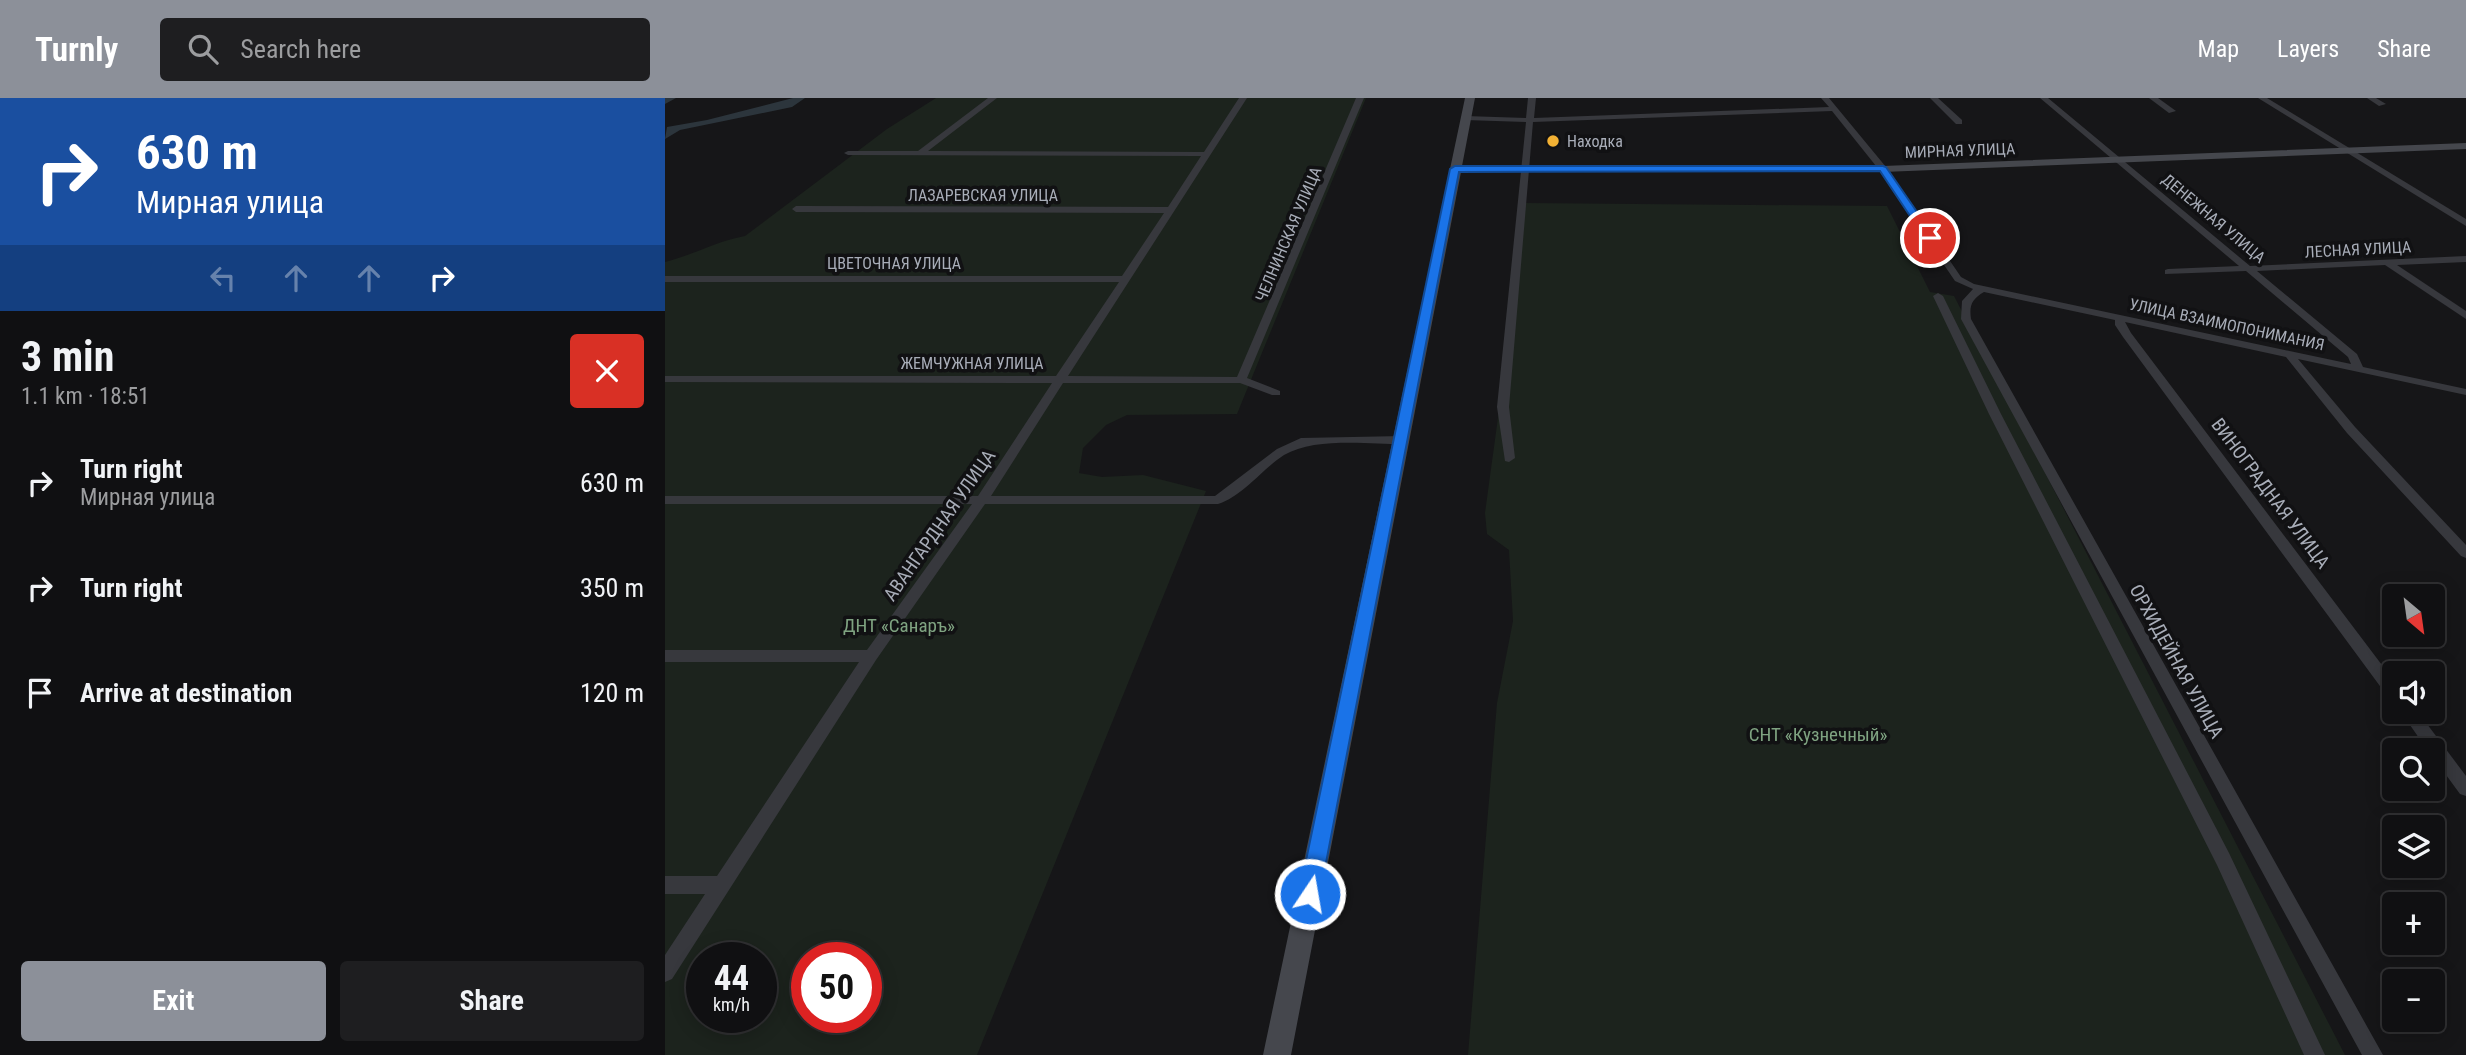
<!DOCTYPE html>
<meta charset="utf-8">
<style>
:root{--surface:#101012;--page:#1e1e20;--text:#f1f3f6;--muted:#9c9d9f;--line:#303032;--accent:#8c9099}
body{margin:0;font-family:"Roboto Condensed",sans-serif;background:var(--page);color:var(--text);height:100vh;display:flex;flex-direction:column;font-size:26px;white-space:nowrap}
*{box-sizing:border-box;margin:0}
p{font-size:23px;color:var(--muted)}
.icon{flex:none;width:38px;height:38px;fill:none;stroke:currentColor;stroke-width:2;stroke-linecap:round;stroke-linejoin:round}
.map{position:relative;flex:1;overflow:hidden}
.details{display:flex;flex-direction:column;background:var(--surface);width:665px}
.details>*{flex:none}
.hud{background:#1a4fa0;color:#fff;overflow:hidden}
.needle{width:46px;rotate:151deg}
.controls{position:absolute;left:1717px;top:486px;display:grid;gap:14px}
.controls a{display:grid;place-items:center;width:63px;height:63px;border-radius:7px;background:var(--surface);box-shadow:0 4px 18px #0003,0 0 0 2px var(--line);font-size:35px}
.speed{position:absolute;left:21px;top:844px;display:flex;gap:14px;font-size:35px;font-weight:700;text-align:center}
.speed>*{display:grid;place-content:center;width:91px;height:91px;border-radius:50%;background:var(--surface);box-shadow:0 4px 18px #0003,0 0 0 2px var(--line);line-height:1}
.speed small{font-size:18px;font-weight:400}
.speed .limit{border:10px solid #d22;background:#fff;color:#111}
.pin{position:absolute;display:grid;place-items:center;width:60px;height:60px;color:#fff;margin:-30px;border:4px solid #fff;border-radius:50%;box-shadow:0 2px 7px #0007}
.me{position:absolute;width:77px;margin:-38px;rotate:12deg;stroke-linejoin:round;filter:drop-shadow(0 0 5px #0008)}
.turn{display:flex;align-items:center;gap:24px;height:147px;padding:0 21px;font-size:32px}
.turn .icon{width:91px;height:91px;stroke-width:2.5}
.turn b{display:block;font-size:49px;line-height:60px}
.lanes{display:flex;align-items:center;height:66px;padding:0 21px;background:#0003;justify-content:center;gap:35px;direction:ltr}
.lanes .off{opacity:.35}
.round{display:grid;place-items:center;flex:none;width:74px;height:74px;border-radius:7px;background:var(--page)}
.headline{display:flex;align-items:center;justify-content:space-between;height:119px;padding:0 21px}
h1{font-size:42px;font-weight:700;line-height:52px}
.button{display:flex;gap:14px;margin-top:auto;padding:14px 21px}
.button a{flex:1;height:80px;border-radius:7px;background:var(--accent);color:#fff;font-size:28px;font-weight:700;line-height:80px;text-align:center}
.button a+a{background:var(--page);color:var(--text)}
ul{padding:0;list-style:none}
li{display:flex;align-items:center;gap:21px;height:105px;padding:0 21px}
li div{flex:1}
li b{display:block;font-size:26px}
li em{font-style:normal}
header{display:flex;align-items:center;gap:42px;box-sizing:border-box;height:98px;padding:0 35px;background:var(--accent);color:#fff}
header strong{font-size:33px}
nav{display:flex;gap:38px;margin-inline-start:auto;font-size:24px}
.search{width:490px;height:63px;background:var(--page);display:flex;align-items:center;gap:18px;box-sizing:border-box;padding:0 24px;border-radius:7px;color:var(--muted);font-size:26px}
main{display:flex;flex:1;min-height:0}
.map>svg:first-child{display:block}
.green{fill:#1c231d;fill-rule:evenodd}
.water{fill:#2c353c}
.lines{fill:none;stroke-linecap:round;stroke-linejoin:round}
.river{fill:#2c353c;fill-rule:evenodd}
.street{fill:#37383d;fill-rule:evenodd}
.secondary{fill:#45474d;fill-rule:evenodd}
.route{fill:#1a73e8;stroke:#114b97;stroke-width:2}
.poi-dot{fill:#f2b134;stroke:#111113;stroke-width:2.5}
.labels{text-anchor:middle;stroke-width:7;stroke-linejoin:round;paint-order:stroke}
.far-poi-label{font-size:16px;fill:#a8adb8;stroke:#111113;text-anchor:start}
.far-street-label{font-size:16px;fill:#a8adb8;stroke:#111113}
.street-label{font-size:19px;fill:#a8adb8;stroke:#111113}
.park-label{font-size:19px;fill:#7fa381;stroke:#111113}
</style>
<header>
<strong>Turnly</strong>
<div class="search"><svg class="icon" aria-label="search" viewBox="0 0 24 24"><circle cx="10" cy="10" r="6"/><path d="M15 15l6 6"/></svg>Search here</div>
<nav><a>Map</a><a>Layers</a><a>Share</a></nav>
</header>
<main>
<section class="details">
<div class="hud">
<div class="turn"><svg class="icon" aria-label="right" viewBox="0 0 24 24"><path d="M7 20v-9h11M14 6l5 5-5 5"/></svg><div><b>630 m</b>Мирная улица</div></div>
<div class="lanes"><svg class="icon off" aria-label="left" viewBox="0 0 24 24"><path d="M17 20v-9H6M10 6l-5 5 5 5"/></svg><svg class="icon off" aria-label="ahead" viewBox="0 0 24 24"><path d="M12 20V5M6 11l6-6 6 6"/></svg><svg class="icon off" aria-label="ahead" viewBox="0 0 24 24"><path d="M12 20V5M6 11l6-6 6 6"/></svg><svg class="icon" aria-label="right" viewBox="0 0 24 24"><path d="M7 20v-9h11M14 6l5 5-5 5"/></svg></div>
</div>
<div class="headline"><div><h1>3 min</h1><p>1.1 km · 18:51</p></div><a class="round" style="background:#d93025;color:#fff"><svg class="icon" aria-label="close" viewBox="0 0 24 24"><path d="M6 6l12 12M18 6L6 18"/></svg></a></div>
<ul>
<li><svg class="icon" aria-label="right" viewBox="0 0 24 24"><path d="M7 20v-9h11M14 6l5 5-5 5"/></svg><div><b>Turn right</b><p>Мирная улица</p></div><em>630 m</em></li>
<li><svg class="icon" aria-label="right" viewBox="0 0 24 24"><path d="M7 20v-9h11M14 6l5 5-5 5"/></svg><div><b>Turn right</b></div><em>350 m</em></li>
<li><svg class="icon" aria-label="arrive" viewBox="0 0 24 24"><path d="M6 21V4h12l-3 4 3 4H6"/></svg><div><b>Arrive at destination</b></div><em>120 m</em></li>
</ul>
<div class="button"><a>Exit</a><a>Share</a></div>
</section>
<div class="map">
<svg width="1801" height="957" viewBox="0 0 1801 957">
<rect width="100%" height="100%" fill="#161618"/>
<g class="green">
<path d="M271,0H701L572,316L462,317L441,327L418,350L414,375L437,379L478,377L541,393L312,957H0V164C28,157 52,143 80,138L222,31ZM37,859H96V919H37ZM142,859H201V919H142Z"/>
<polygon points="854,105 1222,108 1265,194 1289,198 1680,957 803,957 832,605 848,523 844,452 822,436 820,415 834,312"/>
</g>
<polygon class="water" points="128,0 140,0 127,9 15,32 0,41 2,29 42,22"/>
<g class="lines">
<polygon class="river" points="0,0 11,0 0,6"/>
<g class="street">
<path d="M323,0H332L263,53L539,54L574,0H582L403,278L572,279L691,0H699L582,280L615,293V297H607L575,285H398L326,398H550L612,351L636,340L738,338L744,342L738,346C703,346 649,339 619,357C597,371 578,398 553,406H320L211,562L7,881L0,884V857L40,796H0V778H52L194,564H0V552H202L307,406H0V398H313L387,285L0,284V278H391L454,184H0V178H457L499,115L131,114L127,111L131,108L503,109L536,58L183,57L179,55L183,53H253Z"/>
<path d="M863,0H871L869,20L1164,9L1156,0H1164L1221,69L1296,179L1309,186L1686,266L1683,259L1581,173L1500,176V172L1503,171L1574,168L1375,0H1383L1585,168L1801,158V164L1732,167L1801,213V221L1720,167L1592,173L1692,256L1698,269L1801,291V297L1633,261L1690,329L1801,447V460L1796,458L1682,335L1621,259L1460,224L1466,235L1729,583V601L1723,599L1458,239L1450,227V222L1319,194C1307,201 1304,207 1306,221L1718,957H1697L1296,221L1297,203L1308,191L1290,183L1215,73L1167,13L868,24L844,309L850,360L844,364L840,363L832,309L861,24L800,22L796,20L800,18L861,20Z"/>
<polygon points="1265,0 1273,0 1297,22 1297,26 1291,26"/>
<polygon points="1484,0 1493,0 1511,13 1504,15"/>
<polygon points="1593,0 1602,0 1801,121 1801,128"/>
<polygon points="1702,0 1711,0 1721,6 1714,8"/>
<polygon points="1273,195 1278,198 1336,316 1564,755 1660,957 1639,957 1552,767 1324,316 1268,198"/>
<polygon points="1736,614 1753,614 1801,678 1801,698 1795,696 1768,659 1768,653 1763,653"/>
</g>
<polygon class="secondary" points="800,0 810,0 797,68 1218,68 1801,45 1801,51 1218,74 796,74 626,957 598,957"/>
</g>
<polygon class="route" points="790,68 1218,68 1221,69 1270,140 1261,142 1215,73 794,74 655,796 652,803 645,806 637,803 634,796 785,71"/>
<circle class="poi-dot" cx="888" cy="43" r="7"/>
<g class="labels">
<g class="far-poi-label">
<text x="902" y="49">Находка</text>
</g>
<g class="far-street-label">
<text transform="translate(1295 52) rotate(-2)" y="6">МИРНАЯ УЛИЦА</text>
<text x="318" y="103">ЛАЗАРЕВСКАЯ УЛИЦА</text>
<text transform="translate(1549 120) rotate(40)" y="6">ДЕНЕЖНАЯ УЛИЦА</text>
<text transform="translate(623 136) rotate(-67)" y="6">ЧЕЛНИНСКАЯ УЛИЦА</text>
<text transform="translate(1693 151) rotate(-3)" y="6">ЛЕСНАЯ УЛИЦА</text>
<text x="229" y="171">ЦВЕТОЧНАЯ УЛИЦА</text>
<text transform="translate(1562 226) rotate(12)" y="6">УЛИЦА ВЗАИМОПОНИМАНИЯ</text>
<text x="307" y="271">ЖЕМЧУЖНАЯ УЛИЦА</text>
</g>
<g class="street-label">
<text transform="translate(1606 395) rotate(53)" y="7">ВИНОГРАДНАЯ УЛИЦА</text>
<text transform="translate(274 427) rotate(-55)" y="7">АВАНГАРДНАЯ УЛИЦА</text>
<text transform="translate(1512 563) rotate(61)" y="7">ОРХИДЕЙНАЯ УЛИЦА</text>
</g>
<g class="park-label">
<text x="234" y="534">ДНТ «Санаръ»</text>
<text x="1153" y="643">СНТ «Кузнечный»</text>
</g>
</g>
</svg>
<div class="controls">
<a><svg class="needle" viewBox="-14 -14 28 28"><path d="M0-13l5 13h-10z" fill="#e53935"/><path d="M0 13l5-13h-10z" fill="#9c9d9f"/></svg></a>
<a><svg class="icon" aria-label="sound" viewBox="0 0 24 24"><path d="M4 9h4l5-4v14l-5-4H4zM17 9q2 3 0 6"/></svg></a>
<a><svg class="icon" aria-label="search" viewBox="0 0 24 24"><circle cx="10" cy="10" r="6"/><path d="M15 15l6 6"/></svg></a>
<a><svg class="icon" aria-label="layers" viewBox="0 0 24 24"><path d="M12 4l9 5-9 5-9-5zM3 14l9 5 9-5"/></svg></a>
<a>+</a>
<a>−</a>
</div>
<div class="speed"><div>44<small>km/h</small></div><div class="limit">50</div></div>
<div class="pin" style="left:1265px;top:140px;background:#d93025"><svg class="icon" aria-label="arrive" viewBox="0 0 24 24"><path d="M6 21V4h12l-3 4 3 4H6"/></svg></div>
<svg class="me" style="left:645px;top:796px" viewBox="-20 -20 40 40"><circle r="17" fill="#1a73e8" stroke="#fff" stroke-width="3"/><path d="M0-11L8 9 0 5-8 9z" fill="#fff"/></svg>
</div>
</main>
